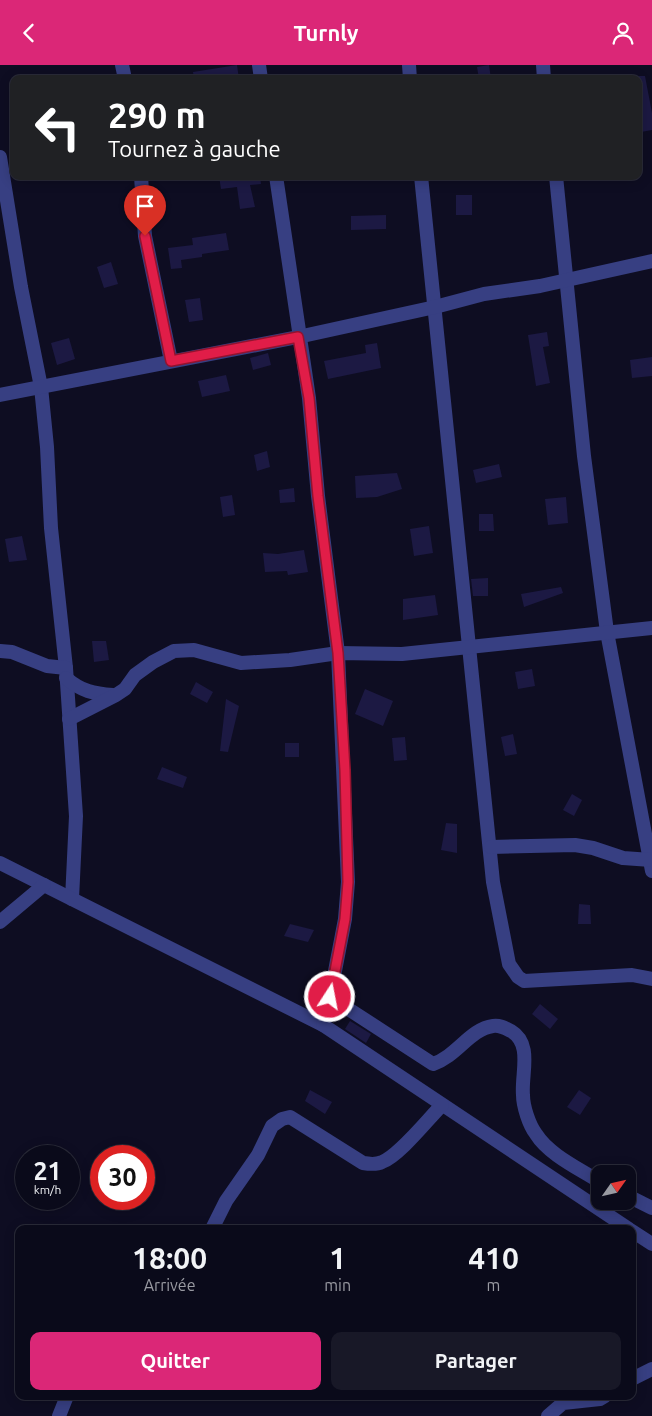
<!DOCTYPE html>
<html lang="fr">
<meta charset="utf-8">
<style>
:root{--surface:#0a0a1a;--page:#181827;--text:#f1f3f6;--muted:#999aa2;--line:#2a2b39;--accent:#db2777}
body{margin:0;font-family:Ubuntu,sans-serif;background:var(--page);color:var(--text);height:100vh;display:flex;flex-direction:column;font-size:19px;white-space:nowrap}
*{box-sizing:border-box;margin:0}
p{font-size:16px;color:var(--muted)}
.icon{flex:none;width:28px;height:28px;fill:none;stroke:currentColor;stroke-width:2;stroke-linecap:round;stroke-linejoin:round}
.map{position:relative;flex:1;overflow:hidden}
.details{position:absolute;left:15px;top:1160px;width:621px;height:175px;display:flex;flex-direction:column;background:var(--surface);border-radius:10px;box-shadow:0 2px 12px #0003,0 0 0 1px var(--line)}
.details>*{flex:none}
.guide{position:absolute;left:10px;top:10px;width:632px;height:105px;border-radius:10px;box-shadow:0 2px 12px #0003,0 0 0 1px var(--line);background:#202124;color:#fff;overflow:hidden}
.needle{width:32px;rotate:56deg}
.buttons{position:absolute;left:591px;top:1100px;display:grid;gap:10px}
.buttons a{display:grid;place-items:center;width:45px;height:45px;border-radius:10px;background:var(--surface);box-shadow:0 2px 12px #0003,0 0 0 1px var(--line);font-size:25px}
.speed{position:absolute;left:15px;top:1080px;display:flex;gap:10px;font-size:25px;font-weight:700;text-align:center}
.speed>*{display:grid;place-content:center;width:65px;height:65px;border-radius:50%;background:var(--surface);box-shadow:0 2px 12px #0003,0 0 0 1px var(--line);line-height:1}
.speed small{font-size:12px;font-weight:400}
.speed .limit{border:8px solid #d22;background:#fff;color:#111}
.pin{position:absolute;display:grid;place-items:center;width:42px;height:42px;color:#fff;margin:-51px -21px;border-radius:50% 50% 50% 0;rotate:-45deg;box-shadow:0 0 5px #0007}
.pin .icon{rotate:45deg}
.me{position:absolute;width:55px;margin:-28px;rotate:11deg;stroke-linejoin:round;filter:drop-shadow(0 0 4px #0008)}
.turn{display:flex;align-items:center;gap:18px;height:105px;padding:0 15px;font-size:22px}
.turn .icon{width:65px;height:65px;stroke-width:2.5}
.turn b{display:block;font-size:35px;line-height:42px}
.eta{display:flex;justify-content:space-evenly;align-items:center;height:85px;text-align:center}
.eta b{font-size:30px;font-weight:700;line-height:35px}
.primary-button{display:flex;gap:10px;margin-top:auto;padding:10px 15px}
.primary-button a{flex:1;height:58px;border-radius:10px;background:var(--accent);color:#fff;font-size:20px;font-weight:700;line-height:58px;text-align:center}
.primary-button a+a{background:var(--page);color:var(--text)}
header{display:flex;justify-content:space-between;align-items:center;height:65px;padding:0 15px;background:var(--accent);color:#fff;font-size:22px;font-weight:700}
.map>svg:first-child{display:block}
.building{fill:#1c1943}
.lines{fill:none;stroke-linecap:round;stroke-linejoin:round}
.minor{stroke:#373f82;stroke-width:14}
.route-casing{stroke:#92132f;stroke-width:12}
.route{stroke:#e11d48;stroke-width:9}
</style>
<header><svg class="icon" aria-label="back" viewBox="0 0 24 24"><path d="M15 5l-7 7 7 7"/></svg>Turnly<svg class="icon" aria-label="person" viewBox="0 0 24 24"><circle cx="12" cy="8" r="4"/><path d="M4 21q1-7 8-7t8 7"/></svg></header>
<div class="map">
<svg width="652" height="1351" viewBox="0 0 652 1351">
<rect width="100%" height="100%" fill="#0e0d22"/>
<g class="building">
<polygon points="237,0 239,14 194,14 193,7"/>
<polygon points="489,0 491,14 479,14 477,2"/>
<polygon points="639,11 645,11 652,48 652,65 641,67 639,56"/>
<polygon points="219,111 260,111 261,119 250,120 255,142 240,144 237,122 221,124"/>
<rect x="456" y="130" width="16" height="20"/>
<polygon points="386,150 386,164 351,165 351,151"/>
<polygon points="226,168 229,185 202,189 202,192 181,195 182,203 171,204 168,183 193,180 192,173"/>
<polygon points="111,197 118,219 104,223 97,202"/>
<polygon points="200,233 203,255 189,257 185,235"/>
<polygon points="547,267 549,281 543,282 550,318 536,321 528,270"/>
<polygon points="69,273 75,294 57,300 51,278"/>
<polygon points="377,278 381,303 328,314 324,296 366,288 365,280"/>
<polygon points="268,288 271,300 253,305 250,293"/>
<polygon points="652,292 652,311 632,313 630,295"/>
<polygon points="226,310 230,326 202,332 198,316"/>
<polygon points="267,386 270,402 257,406 254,390"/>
<polygon points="499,399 502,412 476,418 473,405"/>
<polygon points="397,408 402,424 377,432 356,433 355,411"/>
<polygon points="294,423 295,437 280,438 279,425"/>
<polygon points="232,430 235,450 223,452 220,432"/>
<polygon points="566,432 568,458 548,460 545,434"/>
<polygon points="479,449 493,449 494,466 479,466"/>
<polygon points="429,461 433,488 414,491 410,464"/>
<polygon points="22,471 27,495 9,497 5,474"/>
<polygon points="304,485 308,507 288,510 287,506 265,507 263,488 278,489"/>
<polygon points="488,513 488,531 473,531 471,514"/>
<polygon points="561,522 563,528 524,542 521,529"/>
<polygon points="435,530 438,550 403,555 403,534"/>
<polygon points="92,576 106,576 109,595 94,597"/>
<polygon points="532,604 535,621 518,624 515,607"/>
<polygon points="196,617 213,627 207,638 190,629"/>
<polygon points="365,624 393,636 383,661 355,649"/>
<polygon points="226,634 239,641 228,687 220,686"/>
<polygon points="513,669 517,689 505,691 501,672"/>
<polygon points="405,672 407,695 394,696 392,673"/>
<rect x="285" y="678" width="14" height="14"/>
<polygon points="162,702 187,712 183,723 157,714"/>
<polygon points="572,729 582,735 574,751 563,745"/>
<polygon points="446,758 457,759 457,788 441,785"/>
<polygon points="579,839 590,840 591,859 578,859"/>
<polygon points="290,859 314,865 308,877 284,871"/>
<polygon points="540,939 558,954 550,964 532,949"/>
<polygon points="350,956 371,969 366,978 345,964"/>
<polygon points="310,1025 332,1037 325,1049 305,1036"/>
<polygon points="579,1025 591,1033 580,1050 567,1042"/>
</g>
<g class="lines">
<g class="minor">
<polyline points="122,0 125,14"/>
<polyline points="259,0 261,14"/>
<polyline points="409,0 410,14"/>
<polyline points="543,0 544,14"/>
<polyline points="0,92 21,222 41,322 47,382 51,463 66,603 76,751 72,834"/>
<polyline points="141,111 145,171 171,296"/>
<path d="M276,111L309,333L318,431L338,588L348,817L345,854L330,932L433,999C457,991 470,964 493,961C500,960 505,963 511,966C533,979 521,1009 523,1030C523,1041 529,1060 536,1069C549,1090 580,1104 600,1117"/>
<polyline points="421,111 493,817 509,899 518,912 524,916 632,910 652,914"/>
<polyline points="556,111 584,391 607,567 652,806"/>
<polyline points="0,330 298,272 435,242 484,229 540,221 652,196"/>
<polyline points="0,586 12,587 47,601 66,603"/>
<path d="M66,613C81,626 94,629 113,630"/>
<polyline points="69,654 116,630 125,624 135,610 153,597 174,586 194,585 241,598 290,595 338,588 402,589 652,563"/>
<polyline points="491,782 575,780 593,783 623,793 651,795"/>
<polyline points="0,798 323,960 629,1164"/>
<polyline points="0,857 44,820"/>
<polyline points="323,960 330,932"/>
<polyline points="628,1131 652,1143"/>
<path d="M212,1164L226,1136L258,1090L272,1061L282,1054L290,1052L363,1098C369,1099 376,1100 382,1097C399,1091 429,1053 442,1040"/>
<polyline points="632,1166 652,1179"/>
<polyline points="632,1314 652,1304"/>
<polyline points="59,1351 67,1331"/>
<polyline points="548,1351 563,1338 600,1334 605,1331"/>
</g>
</g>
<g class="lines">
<g class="route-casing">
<polyline id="route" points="145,171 171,296 298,272 309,333 318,431 338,588 345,705 348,817 345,854 330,932"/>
</g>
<use href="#route" class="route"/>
</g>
</svg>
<div class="buttons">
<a><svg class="needle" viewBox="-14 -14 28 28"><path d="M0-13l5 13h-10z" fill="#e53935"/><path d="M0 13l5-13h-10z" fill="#999aa2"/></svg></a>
</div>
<div class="speed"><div>21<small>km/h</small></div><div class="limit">30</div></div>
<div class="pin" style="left:145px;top:171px;background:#d93025"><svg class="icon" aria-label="arrive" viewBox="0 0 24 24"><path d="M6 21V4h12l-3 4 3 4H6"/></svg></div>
<svg class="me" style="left:330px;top:932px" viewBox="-20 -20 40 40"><circle r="17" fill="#e11d48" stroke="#fff" stroke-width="3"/><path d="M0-11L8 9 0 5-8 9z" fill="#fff"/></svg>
<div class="guide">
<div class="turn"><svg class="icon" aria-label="left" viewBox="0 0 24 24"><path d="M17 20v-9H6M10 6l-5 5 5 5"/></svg><div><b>290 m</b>Tournez à gauche</div></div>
</div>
<section class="details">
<div class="eta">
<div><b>18:00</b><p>Arrivée</p></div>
<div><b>1</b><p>min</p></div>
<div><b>410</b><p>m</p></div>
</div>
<div class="primary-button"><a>Quitter</a><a>Partager</a></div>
</section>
</div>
